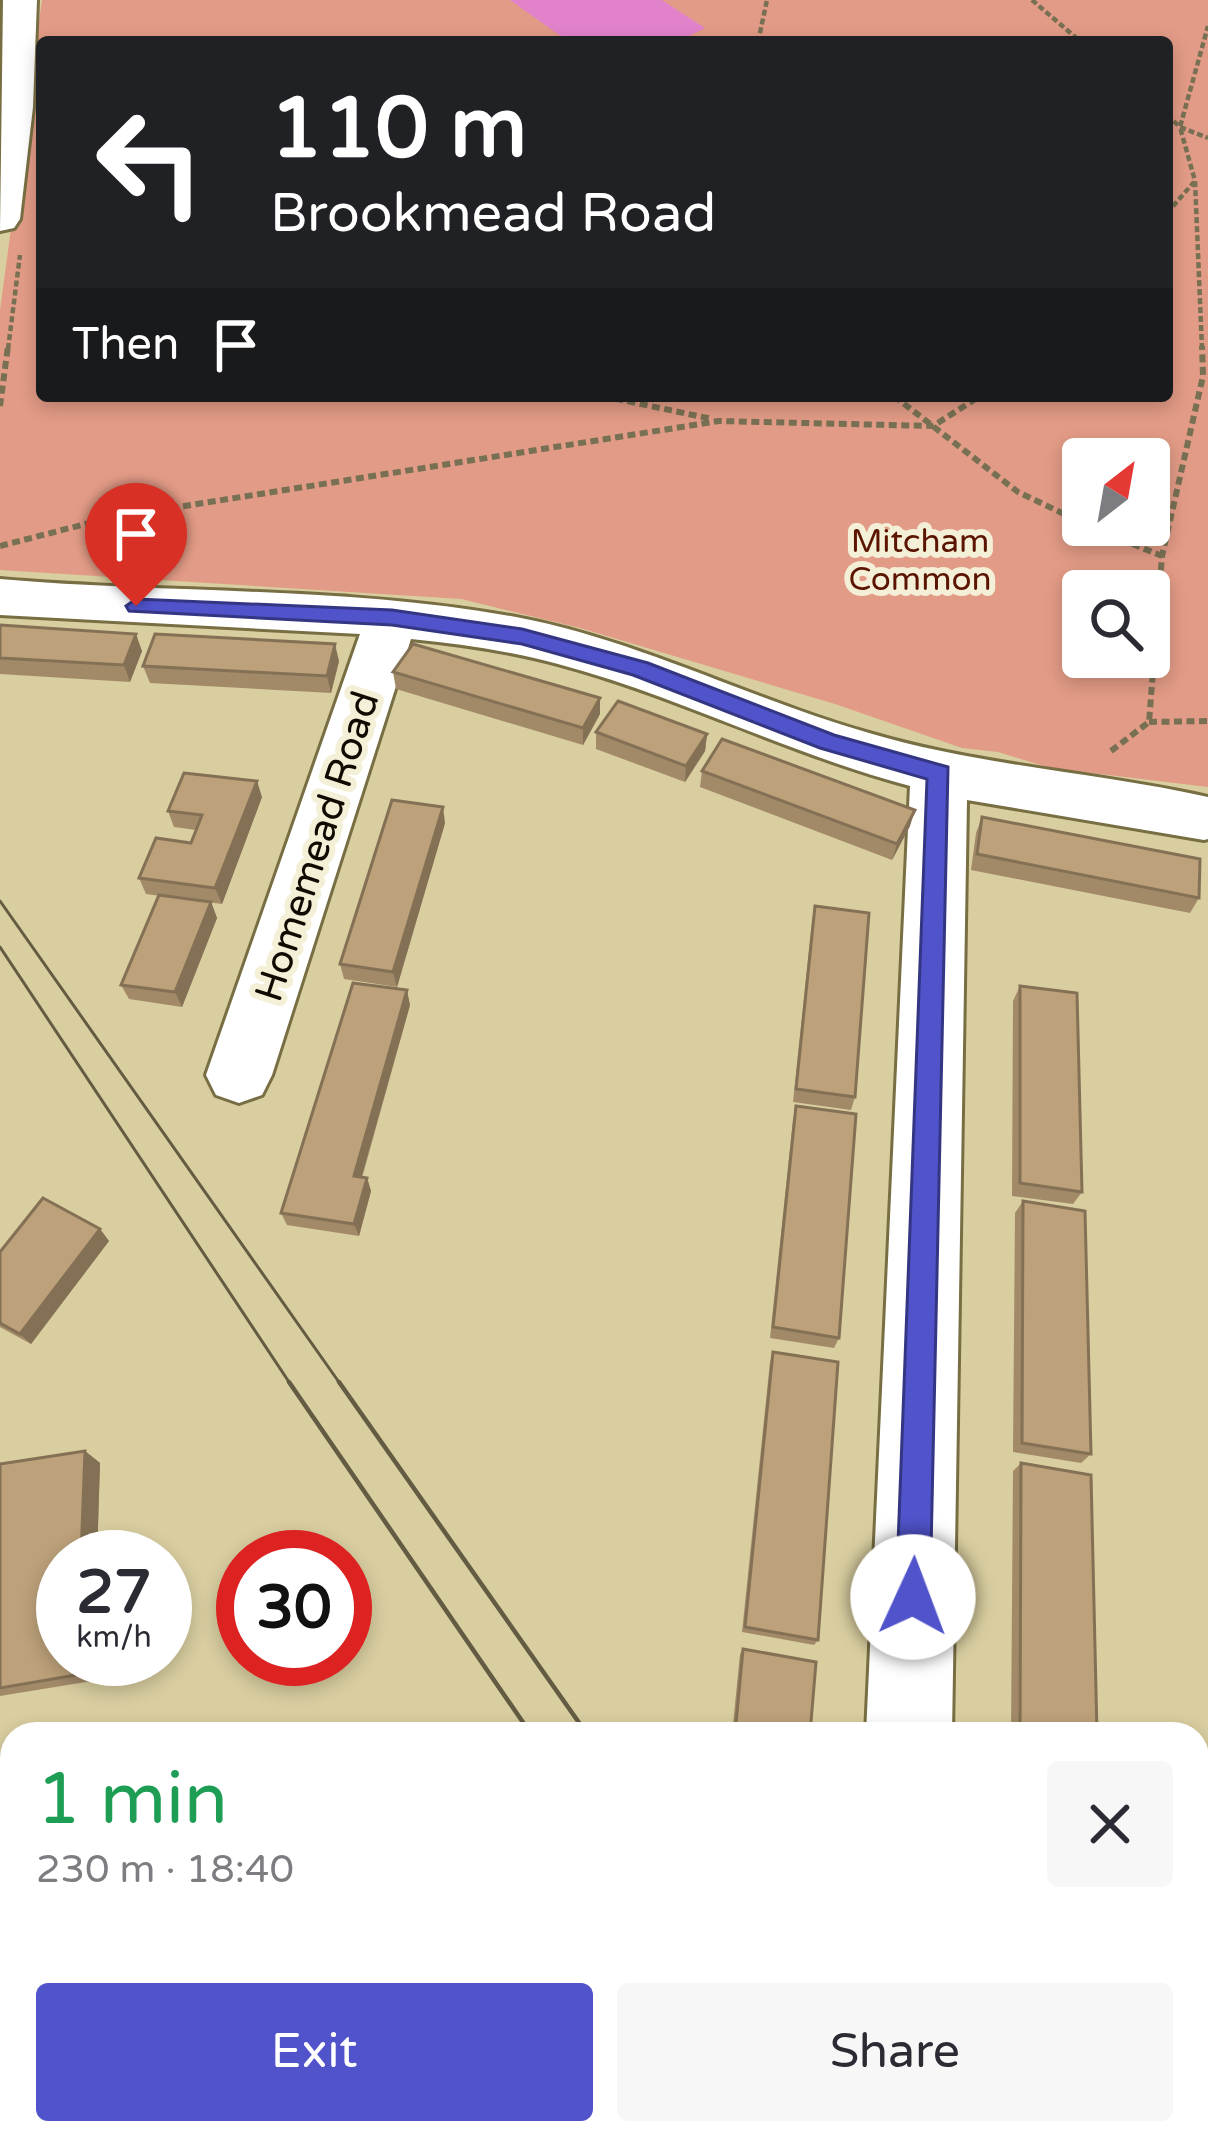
<!DOCTYPE html>
<meta charset="utf-8">
<style>
:root{--surface:#fff;--page:#f7f7f7;--text:#2b2b33;--muted:#7c7c81;--accent:#5053ca}
body{margin:0;font-family:"Varela Round",sans-serif;background:var(--page);color:var(--text);height:100vh;display:flex;flex-direction:column;font-size:45px;white-space:nowrap}
*{box-sizing:border-box;margin:0}
p{font-size:39px;color:var(--muted)}
.icon{flex:none;width:66px;height:66px;fill:none;stroke:currentColor;stroke-width:2;stroke-linecap:round;stroke-linejoin:round}
.map{position:relative;flex:1;overflow:hidden}
.side{position:absolute;left:0px;top:1722px;width:1209px;height:423px;display:flex;flex-direction:column;background:var(--surface);border-radius:36px 36px 0 0;box-shadow:0 6px 18px #0003}
.side>*{flex:none}
.banner{position:absolute;left:36px;top:36px;width:1137px;height:366px;border-radius:12px;box-shadow:0 6px 18px #0003;background:#202124;color:#fff;overflow:hidden}
.needle{width:78px;rotate:31deg}
.fabs{position:absolute;left:1062px;top:438px;display:grid;gap:24px}
.fabs a{display:grid;place-items:center;width:108px;height:108px;border-radius:12px;background:var(--surface);box-shadow:0 6px 18px #0003;font-size:60px}
.speed{position:absolute;left:36px;top:1530px;display:flex;gap:24px;font-size:60px;font-weight:700;text-align:center}
.speed>*{display:grid;place-content:center;width:156px;height:156px;border-radius:50%;background:var(--surface);box-shadow:0 6px 18px #0003;line-height:1}
.speed small{font-size:30px;font-weight:400}
.speed .limit{border:18px solid #d22;background:#fff;color:#111}
.pin{position:absolute;display:grid;place-items:center;width:102px;height:102px;color:#fff;margin:-123px -51px;border-radius:50% 50% 50% 0;rotate:-45deg;box-shadow:0 0 12px #0007}
.pin .icon{rotate:45deg}
.me{position:absolute;width:132px;margin:-66px;rotate:2deg;stroke-linejoin:round;filter:drop-shadow(0 0 9px #0008)}
.turn{display:flex;align-items:center;gap:42px;height:252px;padding:0 36px;font-size:54px}
.turn .icon{width:156px;height:156px;stroke-width:2.5}
.turn b{display:block;font-size:84px;line-height:102px}
.then{display:flex;align-items:center;height:114px;padding:0 36px;background:#0003;gap:24px;font-size:45px}
.round{display:grid;place-items:center;flex:none;width:126px;height:126px;border-radius:12px;background:var(--page)}
.overview{display:flex;align-items:center;justify-content:space-between;height:204px;padding:0 36px}
h1{font-size:72px;font-weight:600;line-height:90px;color:#1e9e55}
.primary-button{display:flex;gap:24px;margin-top:auto;padding:24px 36px}
.primary-button a{flex:1;height:138px;border-radius:12px;background:var(--accent);color:#fff;font-size:48px;font-weight:600;line-height:138px;text-align:center}
.primary-button a+a{background:var(--page);color:var(--text)}
.map>svg:first-child{display:block}
.green{fill:#e29b86;fill-rule:evenodd}
.water{fill:#e282cb}
.lines{fill:none;stroke-linecap:round;stroke-linejoin:round}
.minor-casing{stroke:#786e43;stroke-width:6}
.secondary-casing{stroke:#786e43;stroke-width:6}
.path-far1{stroke:#787053;stroke-width:4.5;stroke-dasharray:6 3;stroke-linecap:butt}
.path{stroke:#787053;stroke-width:6;stroke-dasharray:8 4.5;stroke-linecap:butt}
.minor{fill:#fff;fill-rule:evenodd}
.secondary{fill:#fff;fill-rule:evenodd}
.tram-far1{stroke:#635c42;stroke-width:3}
.tram{stroke:#635c42;stroke-width:4.5}
.wall{fill:#a28a69}
.shaded-wall{fill:#847155}
.building{fill:#bca17a;stroke:#847155;stroke-width:3}
.route{fill:#5053ca;stroke:#343683;stroke-width:3}
.labels{text-anchor:middle;stroke-width:12;stroke-linejoin:round;paint-order:stroke}
.far-park-label{font-size:33px;fill:#5b1400;stroke:#f4efd7}
.street-label{font-size:39px;fill:#100b00;stroke:#f4efd7}
</style>
<div class="map">
<svg width="1208" height="2143" viewBox="0 0 1208 2143">
<rect width="100%" height="100%" fill="#d9cea0"/>
<path class="green" d="M42,0H1208V787L1050,768L998,752L962,748L835,704L580,628L461,599L0,570V310ZM42,42H1167V396H42ZM1083,459H1149V525H1083ZM1083,591H1149V657H1083Z"/>
<polygon class="water" points="510,0 662,0 705,28 677,42 569,42"/>
<g class="lines">
<g class="minor-casing">
<path id="minor" d="M0,579C172,594 346,586 516,617C638,640 750,699 869,733C980,766 1095,772 1208,797V839L1204,840L967,800L952,1734H866L910,786C789,754 678,696 558,664C510,651 461,644 411,639L272,1075L262,1095L239,1103L216,1095L206,1075L360,634L0,615Z"/>
</g>
<g class="secondary-casing">
<polygon id="secondary" points="3,0 37,0 33,107 20,219 14,228 0,231"/>
</g>
<g class="path-far1">
<polyline points="1032,0 1081,42"/>
<polyline points="758,42 767,0"/>
<polyline points="1167,115 1180,127 1208,138"/>
<polyline points="1167,213 1194,182"/>
<polyline points="8,349 20,255"/>
<polyline points="1202,349 1195,181 1180,127 1208,26"/>
</g>
<g class="path">
<polyline points="603,396 712,419"/>
<polyline points="894,396 1018,492 1083,523"/>
<polyline points="0,406 8,346"/>
<polyline points="1086,525 1162,556"/>
<polyline points="0,546 109,518 719,421 933,426 980,396"/>
<polyline points="1149,722 1208,721"/>
<polyline points="1111,751 1149,722 1162,556 1203,376 1202,346"/>
</g>
<use href="#minor" class="minor"/>
<use href="#secondary" class="secondary"/>
<g class="tram-far1">
<polyline points="0,901 341,1385"/>
<polyline points="0,947 291,1385"/>
</g>
<g class="tram">
<polyline points="289,1382 531,1734"/>
<polyline points="339,1382 587,1734"/>
<polyline points="811,2133 818,2143"/>
<polyline points="877,2133 885,2143"/>
</g>
</g>
<g class="wall">
<polygon points="0,625 142,651 130,682 0,674"/>
<polygon points="339,661 331,693 150,683 143,666"/>
<polygon points="393,672 600,714 583,745 396,689"/>
<polygon points="596,732 707,734 705,751 685,782 596,749"/>
<polygon points="702,771 910,826 892,860 700,787"/>
<polygon points="262,797 222,904 146,894 139,878 191,843 196,830 174,827 168,811"/>
<polygon points="982,817 1199,898 1190,913 971,870 976,833"/>
<polygon points="445,823 397,987 344,979 340,964"/>
<polygon points="211,902 217,918 182,1007 129,999 121,985"/>
<polygon points="815,906 855,1097 851,1110 793,1102 812,922"/>
<polygon points="1020,986 1082,1192 1073,1204 1012,1196 1013,1001"/>
<polygon points="410,1005 362,1178 367,1178 371,1191 359,1236 287,1225 281,1213"/>
<polygon points="796,1106 839,1338 834,1348 770,1338 793,1120"/>
<polygon points="1023,1201 1091,1454 1081,1463 1013,1452 1015,1213"/>
<polygon points="100,1229 109,1241 31,1344 0,1327 0,1252"/>
<polygon points="773,1352 818,1640 814,1645 742,1632 770,1362"/>
<polygon points="85,1451 100,1463 97,1557 63,1557 92,1681 0,1696 0,1464"/>
<polygon points="1021,1463 1097,1734 1011,1734 1013,1471"/>
<polygon points="743,1649 810,1734 732,1734 740,1654"/>
<polygon points="1042,2133 1145,2133 1146,2143 1042,2143"/>
</g>
<g class="shaded-wall">
<polygon points="136,634 142,651 130,682 124,665"/>
<polygon points="335,644 339,661 331,693 327,676"/>
<polygon points="600,698 600,714 583,745 583,728"/>
<polygon points="707,734 705,751 685,782 686,766"/>
<polygon points="257,781 262,797 222,904 215,888"/>
<polygon points="443,807 445,823 397,987 393,972"/>
<polygon points="915,810 910,826 892,860 897,844"/>
<polygon points="211,902 217,918 182,1007 175,992"/>
<polygon points="407,990 410,1005 358,1189 354,1176"/>
<polygon points="367,1178 371,1191 359,1236 354,1224"/>
<polygon points="100,1229 109,1241 31,1344 20,1334"/>
<polygon points="85,1451 100,1463 97,1557 81,1557"/>
<polygon points="77,1659 93,1659 92,1681 76,1675"/>
</g>
<g class="building">
<polygon points="0,625 136,634 124,665 0,658"/>
<polygon points="155,634 335,644 327,676 143,666"/>
<polygon points="413,644 600,698 583,728 393,672"/>
<polygon points="618,701 707,734 686,766 596,732"/>
<polygon points="722,739 915,810 897,844 702,771"/>
<polygon points="184,773 257,781 215,888 139,878 156,838 191,843 202,815 168,811"/>
<polygon points="392,800 443,807 393,972 340,964"/>
<polygon points="982,817 1200,859 1199,898 977,854"/>
<polygon points="159,895 211,902 175,992 121,985"/>
<polygon points="815,906 869,913 855,1097 796,1089"/>
<polygon points="353,983 407,990 354,1176 367,1178 354,1224 281,1213"/>
<polygon points="1020,986 1077,993 1082,1192 1020,1183"/>
<polygon points="796,1106 856,1114 839,1338 773,1327"/>
<polygon points="43,1198 100,1229 20,1334 0,1323 0,1252"/>
<polygon points="1023,1201 1085,1211 1091,1454 1022,1443"/>
<polygon points="773,1352 838,1362 818,1640 745,1627"/>
<polygon points="85,1451 81,1557 63,1557 63,1659 77,1659 76,1675 0,1688 0,1464"/>
<polygon points="1021,1463 1091,1475 1097,1734 1020,1734"/>
<polygon points="743,1649 816,1662 810,1734 735,1734"/>
<polygon points="1058,2133 1145,2133 1146,2143 1058,2143"/>
</g>
<polygon class="route" points="136,599 392,610 522,629 648,663 834,735 948,767 930,1597 925,1609 913,1614 901,1609 896,1597 927,779 820,748 633,675 522,644 392,625 129,611 126,606"/>
<g class="labels">
<g class="far-park-label">
<text x="920" y="552">Mitcham<tspan x="920" dy="38">Common</tspan></text>
</g>
<g class="street-label">
<text transform="translate(316 846) rotate(-72)" y="14">Homemead Road</text>
</g>
</g>
</svg>
<div class="fabs">
<a><svg class="needle" viewBox="-14 -14 28 28"><path d="M0-13l5 13h-10z" fill="#e53935"/><path d="M0 13l5-13h-10z" fill="#7c7c81"/></svg></a>
<a><svg class="icon" aria-label="search" viewBox="0 0 24 24"><circle cx="10" cy="10" r="6"/><path d="M15 15l6 6"/></svg></a>
</div>
<div class="speed"><div>27<small>km/h</small></div><div class="limit">30</div></div>
<div class="pin" style="left:136px;top:606px;background:#d93025"><svg class="icon" aria-label="arrive" viewBox="0 0 24 24"><path d="M6 21V4h12l-3 4 3 4H6"/></svg></div>
<svg class="me" style="left:913px;top:1597px" viewBox="-20 -20 40 40"><circle r="19" fill="#fff"/><path d="M0-13L10 11 0 6-10 11z" fill="#5053ca"/></svg>
<div class="banner">
<div class="turn"><svg class="icon" aria-label="left" viewBox="0 0 24 24"><path d="M17 20v-9H6M10 6l-5 5 5 5"/></svg><div><b>110 m</b>Brookmead Road</div></div>
<div class="then">Then<svg class="icon" aria-label="arrive" viewBox="0 0 24 24"><path d="M6 21V4h12l-3 4 3 4H6"/></svg></div>
</div>
<section class="side">
<div class="overview"><div><h1>1 min</h1><p>230 m · 18:40</p></div><a class="round"><svg class="icon" aria-label="close" viewBox="0 0 24 24"><path d="M6 6l12 12M18 6L6 18"/></svg></a></div>
<div class="primary-button"><a>Exit</a><a>Share</a></div>
</section>
</div>
